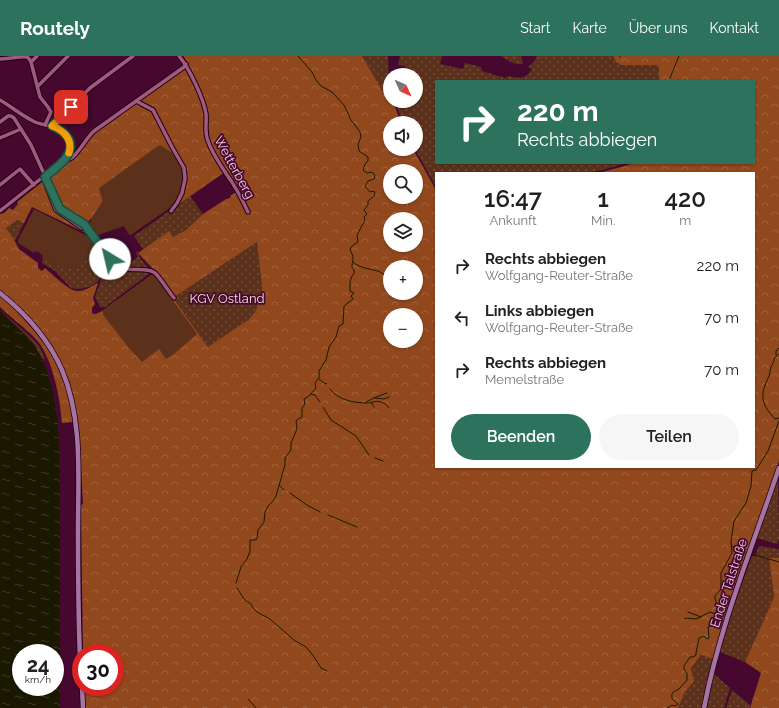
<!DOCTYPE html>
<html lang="de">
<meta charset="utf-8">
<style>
:root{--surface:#fff;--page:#f6f6f6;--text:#222;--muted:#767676;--accent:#2c725d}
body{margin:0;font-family:Raleway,sans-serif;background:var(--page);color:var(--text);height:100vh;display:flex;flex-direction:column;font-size:15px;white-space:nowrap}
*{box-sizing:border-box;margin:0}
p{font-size:13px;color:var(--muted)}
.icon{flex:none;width:22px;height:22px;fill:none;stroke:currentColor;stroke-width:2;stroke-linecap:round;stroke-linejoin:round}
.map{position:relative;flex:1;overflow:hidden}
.details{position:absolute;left:435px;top:116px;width:320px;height:296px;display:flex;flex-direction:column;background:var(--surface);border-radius:0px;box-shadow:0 1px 3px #0004}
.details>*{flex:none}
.top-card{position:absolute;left:435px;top:24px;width:320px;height:84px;border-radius:0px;box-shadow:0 1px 3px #0004;background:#2c725d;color:#fff;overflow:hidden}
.needle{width:26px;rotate:135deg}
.fabs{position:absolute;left:383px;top:12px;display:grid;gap:8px}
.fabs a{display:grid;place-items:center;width:40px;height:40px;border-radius:50%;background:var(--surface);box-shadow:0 1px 3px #0004;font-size:20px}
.speed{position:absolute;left:12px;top:588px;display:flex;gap:8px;font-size:20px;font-weight:700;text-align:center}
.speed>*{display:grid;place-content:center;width:52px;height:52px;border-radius:50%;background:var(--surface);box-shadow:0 1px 3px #0004;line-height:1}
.speed small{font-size:10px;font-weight:400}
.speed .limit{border:6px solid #d22;background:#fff;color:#111}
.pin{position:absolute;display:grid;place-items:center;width:34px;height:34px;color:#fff;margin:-17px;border-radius:8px;box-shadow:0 2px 6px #0006}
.me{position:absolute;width:44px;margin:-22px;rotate:324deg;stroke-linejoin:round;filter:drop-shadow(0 0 3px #0008)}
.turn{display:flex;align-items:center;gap:14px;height:84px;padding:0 16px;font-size:18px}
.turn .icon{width:52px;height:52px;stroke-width:2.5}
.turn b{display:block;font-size:28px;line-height:34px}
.eta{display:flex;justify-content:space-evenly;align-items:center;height:68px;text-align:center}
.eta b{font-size:24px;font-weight:600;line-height:28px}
.primary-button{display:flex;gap:8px;margin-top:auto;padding:8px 16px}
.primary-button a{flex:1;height:46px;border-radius:24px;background:var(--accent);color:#fff;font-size:16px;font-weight:600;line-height:46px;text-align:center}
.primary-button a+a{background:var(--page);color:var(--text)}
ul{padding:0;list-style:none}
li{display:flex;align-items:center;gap:12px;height:52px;padding:0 16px}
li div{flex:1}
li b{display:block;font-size:15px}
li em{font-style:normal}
header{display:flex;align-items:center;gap:24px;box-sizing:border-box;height:56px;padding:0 20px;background:var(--accent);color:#fff}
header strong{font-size:19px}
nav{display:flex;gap:22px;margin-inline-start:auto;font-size:14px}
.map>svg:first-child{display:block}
.green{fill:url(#green-dots)}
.forest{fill:url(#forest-crowns);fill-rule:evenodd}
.pitch{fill:#5b311b}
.water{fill:url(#water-ripples);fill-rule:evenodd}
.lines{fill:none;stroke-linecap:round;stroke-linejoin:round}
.stream{stroke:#1a1900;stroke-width:1}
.street-casing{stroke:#250015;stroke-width:5.5}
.secondary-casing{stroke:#250015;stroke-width:6}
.street{stroke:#9f5b7f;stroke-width:3.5}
.secondary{stroke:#a574a2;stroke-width:4.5}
.route-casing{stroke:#1d4a3c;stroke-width:10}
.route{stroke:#2c725d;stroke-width:7}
.slow{stroke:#f59e0b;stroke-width:7}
.labels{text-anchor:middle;stroke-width:3.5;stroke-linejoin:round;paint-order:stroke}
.street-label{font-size:13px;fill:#f2cbde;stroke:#46082f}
.park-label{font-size:13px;fill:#f4ded3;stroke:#46082f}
</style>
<header>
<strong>Routely</strong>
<nav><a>Start</a><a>Karte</a><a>Über uns</a><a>Kontakt</a></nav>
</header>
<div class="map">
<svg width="779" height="652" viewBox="0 0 779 652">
<defs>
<pattern id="green-dots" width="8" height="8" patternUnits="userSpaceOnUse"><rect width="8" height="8" fill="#5b311b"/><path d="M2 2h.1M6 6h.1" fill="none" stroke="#734e3c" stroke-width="1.8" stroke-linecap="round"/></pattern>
<pattern id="forest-crowns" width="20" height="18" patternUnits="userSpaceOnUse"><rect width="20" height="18" fill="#91481d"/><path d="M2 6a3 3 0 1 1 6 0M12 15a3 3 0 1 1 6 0" fill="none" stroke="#a1613d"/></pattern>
<pattern id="water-ripples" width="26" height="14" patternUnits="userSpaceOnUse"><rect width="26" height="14" fill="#1a1900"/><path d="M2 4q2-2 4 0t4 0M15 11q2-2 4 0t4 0" fill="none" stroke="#3c3925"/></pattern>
</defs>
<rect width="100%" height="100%" fill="#46082f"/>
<g class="green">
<polygon points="362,0 388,0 390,44 388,44"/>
<path d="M400,0H442L440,8L463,13L465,7L481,11L482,15L505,22L509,20C518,23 527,23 532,13L528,11L534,6L537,0H613L614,3L619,8L659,9V25H436V107H627L606,113L587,117H436V131L415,93L416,67H403L396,48L397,45H416V19H403L405,10L398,9Z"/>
<path d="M501,0H521L523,8C514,9 507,4 501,0Z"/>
<polygon points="190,140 203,158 185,176 184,175 173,181 169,176 143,193 134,180"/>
<polygon points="19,164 24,167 15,185 12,180 6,172"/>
<path d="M89,180L107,203C105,209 103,220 99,224C93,231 80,235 71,232L55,215L42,207L43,203L55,209Z"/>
<path d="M257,186C259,199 265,230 262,242C255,266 227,278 208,291L173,242Z"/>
<polygon points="137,195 140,202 151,216 105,251 100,251 95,241 108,204 123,212 138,201 136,197"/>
<polygon points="0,254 34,284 39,290 45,303 42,303 34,288"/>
<polygon points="778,420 779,483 777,488 757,482"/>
<polygon points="759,490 779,493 779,502 769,503 774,541 745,606 720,596 734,550 752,500 755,500"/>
<polygon points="701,599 713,603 702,652 678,652 685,636 694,625 691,612"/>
<polygon points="713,617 730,632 724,652 705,652"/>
<polygon points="732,634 750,649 750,652 726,652"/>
</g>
<g class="forest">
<path d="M183,0H362L388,44H390L389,39L390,45H393L401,67H390V93H413L436,134V411H754V117H599L635,107H754V25H659V9H621L616,6L613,0H779V405L728,549L713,603L701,599L691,612L694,625L685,636L678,652H85V631H115V597H83L81,450L83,447L81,411H80L75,350L71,336L55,296L0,235V158L4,157L9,152L13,154L18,148L17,146L67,106L70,105L87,84L95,76L188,10L189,8ZM160,90C172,95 176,102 181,114L122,172L124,170L130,179L176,147L179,148L225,116L238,135L230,140L231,141L227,143H226L203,158L185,175H184L173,181L169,175L138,197L156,216L102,255L96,258H94L92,257V252L95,248L93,242L98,227C92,230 85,235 78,235C70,236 52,218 45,212L42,215L38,212V207L19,193L12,180L6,172L18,164L24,167L32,151L88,178L81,172L92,162L103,145L100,135ZM390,115H416V141H390ZM390,163H416V189H390ZM257,186L262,229V241L255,256L248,264L208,291L173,242ZM390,211H416V237H390ZM390,259H416V285H390Z"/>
<path d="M0,239C41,279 66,307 73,366L62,367C60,342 53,304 37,284C26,272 12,263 0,251Z"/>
<polygon points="769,502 779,502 779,652 750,652 761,617 745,606 774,541"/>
</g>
<g class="pitch">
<polygon points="160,89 171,96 180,107 184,121 183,129 177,147 130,179 124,170 98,179 89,167 92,164 91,163 103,145 99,132 158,90"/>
<path d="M34,153L89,181C96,193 84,215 69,213C60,212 50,206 42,203L43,200L40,197L35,195L34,197L18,187V184Z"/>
<polygon points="154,218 197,278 174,298 166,303 159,293 142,306 129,292 104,260 102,255"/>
</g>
<path class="water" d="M0,255C13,268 30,280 39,297C64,346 59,407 60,461C60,525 60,588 60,652H0ZM21,597H55V631H21Z"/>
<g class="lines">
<g class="stream">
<polyline points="620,1 620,0"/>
<polyline points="670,22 679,0"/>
<path d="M353,206C359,212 370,213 378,215C383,217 385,220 390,221"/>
<path d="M779,298L774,302C774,306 773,307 771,311C770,314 770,317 769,320C760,339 760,347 775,363L779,362"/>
<polyline points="776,299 776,295 779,292"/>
<polyline points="319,323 324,327 327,328"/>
<path d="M330,333C338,344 354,347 367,347C372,347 369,347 373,346C379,344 386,347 389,352"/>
<polyline points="311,338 315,339 320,346"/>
<polyline points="375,342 384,343 389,341"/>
<polyline points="366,346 376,341 387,337"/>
<polyline points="371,346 374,351"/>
<polyline points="323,351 331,364 356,380 369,399"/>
<polyline points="375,402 383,405"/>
<polyline points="279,429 284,434"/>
<polyline points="290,437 307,449 320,456"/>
<polyline points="328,459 357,471"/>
<polyline points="732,490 745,497"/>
<polyline points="755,499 779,506"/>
<path d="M236,527L241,511L247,503L250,495V484H255L257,483L258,474L264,466L265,456L268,450L273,445L276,440L285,409V402L291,394V387L297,373L296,365L298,363L302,361V352L305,348L304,343L309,340L316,332L315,327L319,322V315L326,304L329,291L336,281L339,270L343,268L344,250L353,243L351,240L354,237L350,235V226L352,220L354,218V214C350,210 353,208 353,203C353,199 351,196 350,193L352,190L358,186L357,179L365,164L364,161L367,158L364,154L368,149V145L374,140L375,137L374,135L370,136L365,130L368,125L374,123L375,119L372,116L367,117L363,114L365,108L368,105V101L359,95L358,88L361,81L360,76L351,64L344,49L332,36L321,30L316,24L312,16L298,0"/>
<polyline points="237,532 244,543 251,548 253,552 257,556 270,563 294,584 306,591 312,598 321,612 327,615"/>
<polyline points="688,556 701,561"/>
<polyline points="684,562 696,563 710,556 716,558"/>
<polyline points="248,643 256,652"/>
<path d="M667,652L672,649L675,650L677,649L678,648L672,643C671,635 674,636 679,633L687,624V617L684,613V610L690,601H693L696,599V597L699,582L704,580L707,583L709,582L708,571L712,569L717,564L716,556L718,551L715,543V540L721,533V517L732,497L731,486L734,465L746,447L751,430L752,415L756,414L768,395L779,365"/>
</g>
<g class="street-casing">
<g id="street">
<path d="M179,0C189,12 204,43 206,58C207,68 204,75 208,85C212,97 220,108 227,119C236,131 242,143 248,156"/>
<path d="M0,3C5,3 24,0 27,1C29,2 30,4 31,6L40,41L48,51L51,56L45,69"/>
<polyline points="31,6 37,0"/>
<polyline points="38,30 68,0"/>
<path d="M0,44C12,51 22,60 35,66C42,69 51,69 59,73C74,80 72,96 62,106L0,155"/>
<polyline points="136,45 153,54 172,91 184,112 185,123 182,137 177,147 171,155"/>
<path d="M0,66L8,60H11L14,62L31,89L59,151L64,156L84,169L113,207C126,219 145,209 155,217C159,220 169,236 174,242"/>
<polyline points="52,70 90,32 133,0"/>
<polyline points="0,82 21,73"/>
<path d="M66,102L70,103C77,100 86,82 94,75L184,11L186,8"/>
<polyline points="45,122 45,126 56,154 82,172 86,171"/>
<polyline points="0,129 20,113 34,129"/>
</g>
</g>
<g class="secondary-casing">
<g id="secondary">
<path d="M0,237C25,257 49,284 62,314C83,364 78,421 78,474C78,523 78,573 81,622"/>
<polyline points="82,631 83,652"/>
<path d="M704,652C720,569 752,492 779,412"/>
</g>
</g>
<use href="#street" class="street"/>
<use href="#secondary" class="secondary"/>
</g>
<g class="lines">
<g class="route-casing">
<path id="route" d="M71,51L52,70C59,73 65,76 69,83C76,100 55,112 45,121L60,153L84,168L110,203"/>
</g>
<use href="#route" class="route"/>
<path class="slow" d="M55,67L52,70C64,74 73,84 69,97"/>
</g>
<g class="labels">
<g class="street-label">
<text transform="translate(235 111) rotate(61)" y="5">Wetterberg</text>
<text transform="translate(728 527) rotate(-72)" y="5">Ender Talstraße</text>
</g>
<g class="park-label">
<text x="227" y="247">KGV Ostland</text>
</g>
</g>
</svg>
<div class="fabs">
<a><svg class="needle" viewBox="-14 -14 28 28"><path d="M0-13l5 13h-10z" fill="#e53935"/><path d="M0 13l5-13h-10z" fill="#767676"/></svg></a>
<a><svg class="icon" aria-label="sound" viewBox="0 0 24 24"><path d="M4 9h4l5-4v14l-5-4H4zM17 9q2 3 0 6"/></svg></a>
<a><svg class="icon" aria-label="search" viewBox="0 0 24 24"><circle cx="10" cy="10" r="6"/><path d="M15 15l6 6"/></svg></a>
<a><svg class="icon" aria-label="layers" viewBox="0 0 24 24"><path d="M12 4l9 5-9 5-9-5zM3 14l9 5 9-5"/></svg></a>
<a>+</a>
<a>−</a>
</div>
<div class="speed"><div>24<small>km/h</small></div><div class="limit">30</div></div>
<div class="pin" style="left:71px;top:51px;background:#d93025"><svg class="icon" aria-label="arrive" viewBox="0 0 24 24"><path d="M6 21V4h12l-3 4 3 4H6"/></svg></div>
<svg class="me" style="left:110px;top:203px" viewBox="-20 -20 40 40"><circle r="19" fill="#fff"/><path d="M0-13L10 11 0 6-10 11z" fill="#2c725d"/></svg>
<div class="top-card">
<div class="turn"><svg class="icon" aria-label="right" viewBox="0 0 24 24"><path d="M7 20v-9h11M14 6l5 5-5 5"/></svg><div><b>220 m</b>Rechts abbiegen</div></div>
</div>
<section class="details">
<div class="eta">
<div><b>16:47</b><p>Ankunft</p></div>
<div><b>1</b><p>Min.</p></div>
<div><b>420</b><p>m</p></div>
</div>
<ul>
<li><svg class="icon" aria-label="right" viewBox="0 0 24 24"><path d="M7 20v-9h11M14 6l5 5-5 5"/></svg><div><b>Rechts abbiegen</b><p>Wolfgang-Reuter-Straße</p></div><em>220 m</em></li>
<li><svg class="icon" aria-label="left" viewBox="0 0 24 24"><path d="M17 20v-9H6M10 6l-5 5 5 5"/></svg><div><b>Links abbiegen</b><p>Wolfgang-Reuter-Straße</p></div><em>70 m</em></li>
<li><svg class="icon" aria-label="right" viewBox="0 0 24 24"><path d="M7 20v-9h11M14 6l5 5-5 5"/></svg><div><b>Rechts abbiegen</b><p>Memelstraße</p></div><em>70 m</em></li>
</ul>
<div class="primary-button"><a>Beenden</a><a>Teilen</a></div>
</section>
</div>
